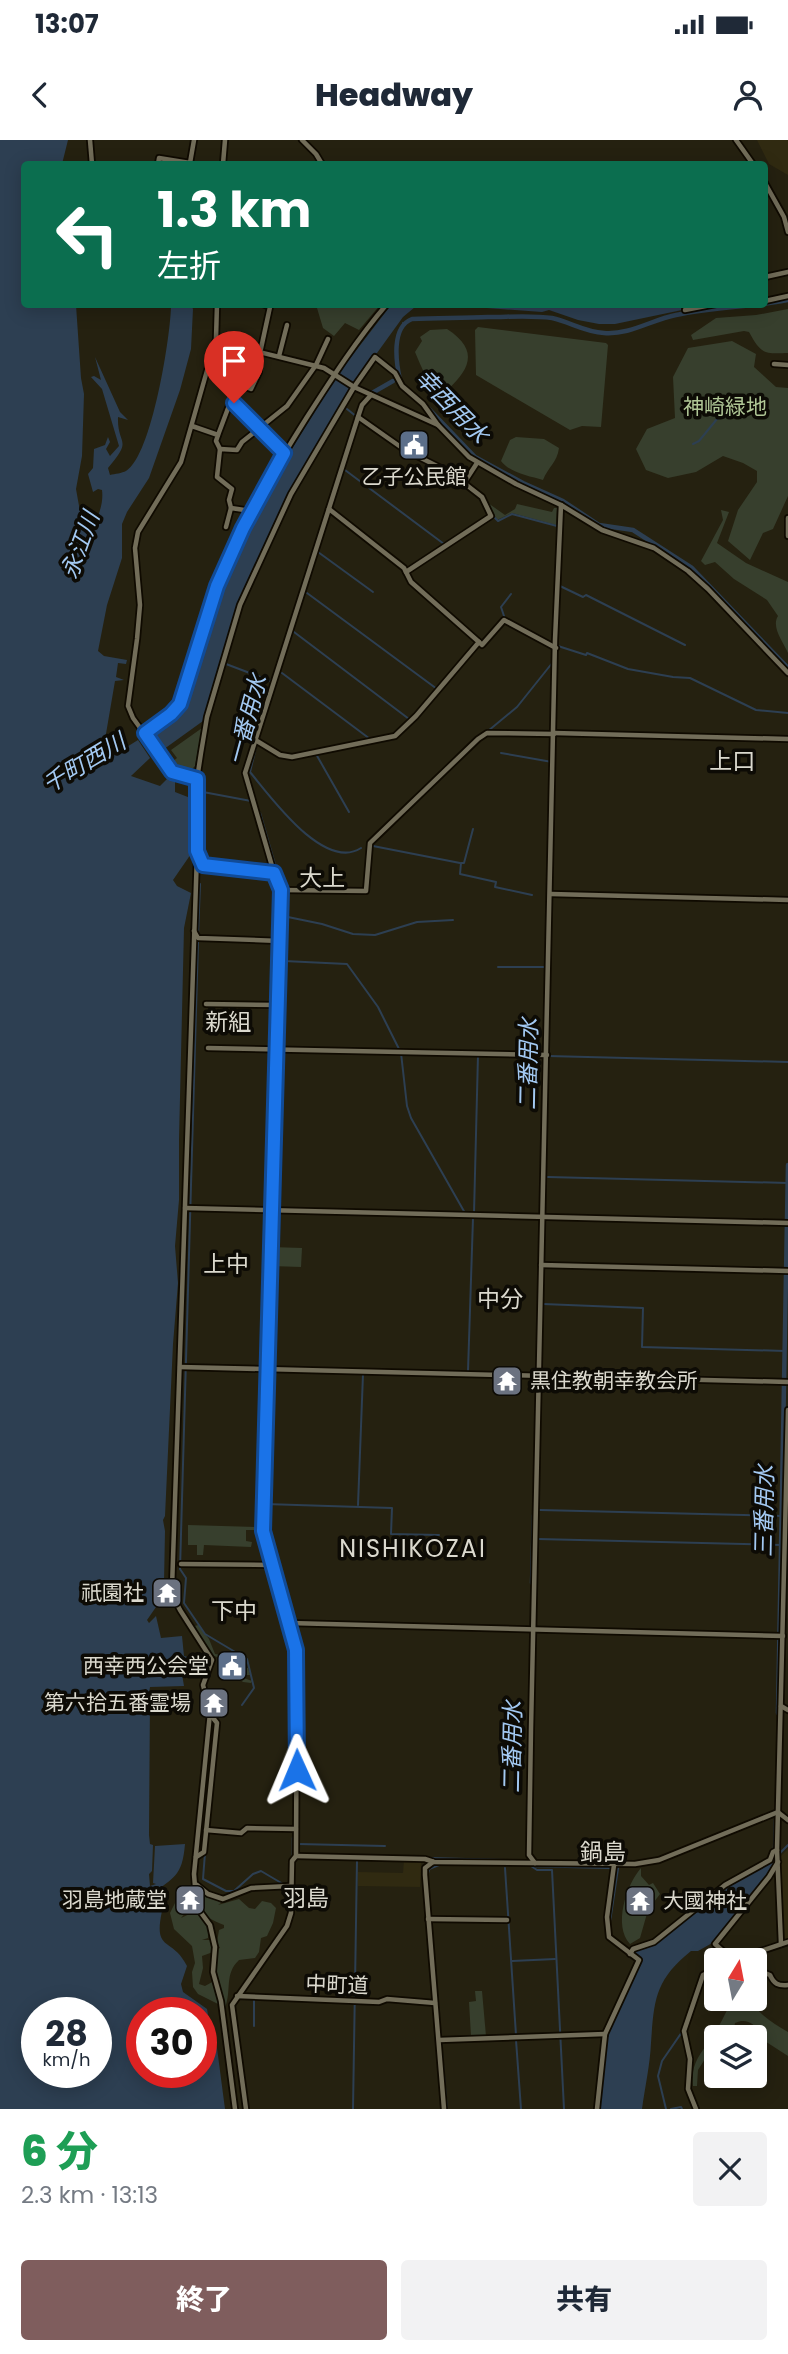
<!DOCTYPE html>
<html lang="ja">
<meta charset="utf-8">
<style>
:root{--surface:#fff;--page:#f2f2f3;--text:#1f2937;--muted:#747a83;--accent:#7f5d5d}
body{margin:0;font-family:Poppins,"Noto Sans JP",sans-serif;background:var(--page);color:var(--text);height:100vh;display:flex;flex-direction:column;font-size:26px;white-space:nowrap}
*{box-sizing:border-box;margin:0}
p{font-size:23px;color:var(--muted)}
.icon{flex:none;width:38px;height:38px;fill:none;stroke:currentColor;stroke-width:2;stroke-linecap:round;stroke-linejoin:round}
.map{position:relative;height:1969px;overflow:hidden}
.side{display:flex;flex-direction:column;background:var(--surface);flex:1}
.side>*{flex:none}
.top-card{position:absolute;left:21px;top:21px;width:747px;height:147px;border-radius:7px;box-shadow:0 4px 18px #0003;background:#0b6e4f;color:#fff;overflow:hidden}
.needle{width:46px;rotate:10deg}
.tools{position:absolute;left:704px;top:1808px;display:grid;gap:14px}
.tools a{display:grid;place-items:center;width:63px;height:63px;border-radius:7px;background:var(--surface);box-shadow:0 4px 18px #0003;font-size:35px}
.speed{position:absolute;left:21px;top:1857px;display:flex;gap:14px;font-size:35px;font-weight:700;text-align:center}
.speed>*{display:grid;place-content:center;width:91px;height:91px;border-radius:50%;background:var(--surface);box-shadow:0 4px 18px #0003;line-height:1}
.speed small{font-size:18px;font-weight:400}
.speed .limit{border:10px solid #d22;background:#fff;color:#111}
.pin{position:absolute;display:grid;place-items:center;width:60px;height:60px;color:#fff;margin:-72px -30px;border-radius:50% 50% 50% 0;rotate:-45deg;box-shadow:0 0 7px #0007}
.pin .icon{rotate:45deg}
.me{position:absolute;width:77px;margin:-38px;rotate:359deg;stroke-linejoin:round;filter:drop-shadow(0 0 5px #0008)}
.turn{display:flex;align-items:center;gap:24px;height:147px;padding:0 21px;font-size:32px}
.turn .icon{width:91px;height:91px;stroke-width:2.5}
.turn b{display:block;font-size:49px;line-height:60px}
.round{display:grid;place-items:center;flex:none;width:74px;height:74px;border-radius:7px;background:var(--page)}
.overview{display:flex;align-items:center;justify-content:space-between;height:119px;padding:0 21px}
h1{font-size:42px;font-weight:800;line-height:52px;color:#1e9e55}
.button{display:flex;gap:14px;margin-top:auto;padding:14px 21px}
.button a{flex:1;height:80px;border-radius:7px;background:var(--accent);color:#fff;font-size:28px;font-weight:800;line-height:80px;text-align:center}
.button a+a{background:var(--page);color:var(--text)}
.status{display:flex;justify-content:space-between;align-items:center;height:49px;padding:0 35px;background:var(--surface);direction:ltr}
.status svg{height:19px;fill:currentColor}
header{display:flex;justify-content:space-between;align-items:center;height:91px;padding:0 21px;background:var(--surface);font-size:32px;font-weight:800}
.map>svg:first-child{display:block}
.built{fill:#302a11}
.green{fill:#373f2d}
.water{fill:#2d3f52;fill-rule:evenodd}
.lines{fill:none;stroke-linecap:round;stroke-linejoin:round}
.stream{stroke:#2d3f52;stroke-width:2}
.canal{stroke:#2d3f52;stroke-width:4.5}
.minor-casing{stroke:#0f0a00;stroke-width:8}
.minor{stroke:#726d59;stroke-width:4.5}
.route-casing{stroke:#114b97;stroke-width:18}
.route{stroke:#1a73e8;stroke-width:12}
.labels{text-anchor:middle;stroke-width:7;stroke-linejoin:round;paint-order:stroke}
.park-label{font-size:21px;fill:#b0c796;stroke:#0d0b05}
.poi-label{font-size:21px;fill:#dbd9ce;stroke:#0d0b05;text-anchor:end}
.street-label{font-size:21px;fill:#dbd9ce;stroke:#0d0b05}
.water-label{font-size:23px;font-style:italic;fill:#a3c9f2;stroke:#0d0b05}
.neighbourhood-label{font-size:23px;fill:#dbd9ce;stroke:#0d0b05}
.quarter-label{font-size:24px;letter-spacing:2px;fill:#dbd9ce;stroke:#0d0b05}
</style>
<div class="status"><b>13:07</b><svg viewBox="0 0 49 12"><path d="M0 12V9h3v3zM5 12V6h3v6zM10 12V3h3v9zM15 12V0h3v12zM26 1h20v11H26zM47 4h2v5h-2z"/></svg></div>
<header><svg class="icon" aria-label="back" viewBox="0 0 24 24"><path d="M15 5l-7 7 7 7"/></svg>Headway<svg class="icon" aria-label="person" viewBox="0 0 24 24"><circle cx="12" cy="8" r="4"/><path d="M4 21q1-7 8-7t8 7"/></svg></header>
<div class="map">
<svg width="788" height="1969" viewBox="0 0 788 1969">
<rect width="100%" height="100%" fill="#252110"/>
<g class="built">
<polygon points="757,0 788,0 788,35 769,24"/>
<polygon points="788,1709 788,1800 786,1801 783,1800 779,1718"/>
<polygon points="404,1720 421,1721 420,1747 358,1746 358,1732 403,1733"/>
</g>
<g class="green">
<polygon points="311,165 380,165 359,190 345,183 334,196 323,188 317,168"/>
<path d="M788,169V213C764,214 761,214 749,192L744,191L693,200L691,195L716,178L756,175Z"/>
<polygon points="478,187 606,203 608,205 601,287 582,286 570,290 476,235 475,190"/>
<path d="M447,189C481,211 469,231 444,253C427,244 422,228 415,212L422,201L420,197L430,190Z"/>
<polygon points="732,201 756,214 754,227 776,247 788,248 788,356 773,389 763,393 750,420 728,401 738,370 757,342 757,331 743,323 723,316 696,332 668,338 646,330 636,309 647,289 675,278 673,237 688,208"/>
<path d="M516,297L544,299L559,308C557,323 548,327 543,340C529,336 510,333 501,321L510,300Z"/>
<polygon points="488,363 505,375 515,369 517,364 552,372 554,368 557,368 556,385 512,373 497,380"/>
<path d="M721,370L729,372L717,403L746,423L788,442V513C783,502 771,487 778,476L767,460L734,439L715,422L705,425L701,421L723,380Z"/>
<polygon points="202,588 195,626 188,633 176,628 172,622 177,618 171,610"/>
<polygon points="271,1107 302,1108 301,1127 271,1126"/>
<polygon points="188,1385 260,1387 260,1390 246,1390 246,1401 252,1402 251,1407 204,1405 203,1415 197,1415 197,1405 188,1405"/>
<polygon points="198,1485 209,1499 215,1514 229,1516 232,1511 236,1512 241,1519 246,1520 247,1523 244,1523 244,1527 248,1528 250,1535 245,1535 244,1538 252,1541 251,1543 243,1542 233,1534 237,1532 239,1524 211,1515 195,1486"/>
<path d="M641,1728V1736L649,1745L653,1743L660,1754L648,1770L640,1798L630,1804C613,1786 626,1745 641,1728Z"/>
<polygon points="193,1747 193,1751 187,1754 187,1761 195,1762 198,1768 187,1771 181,1778 198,1770 209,1786 208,1798 202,1800 212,1800 213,1812 202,1816 203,1828 199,1844 205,1846 214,1841 220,1865 198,1854 193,1847 192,1832 195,1823 192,1806 174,1789 170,1773 182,1749"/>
<path d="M199,1749L221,1763L218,1765L239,1759L249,1768L255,1769L262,1761L271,1763L276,1768L273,1783L267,1796L261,1798L259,1812L255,1818L239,1820C224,1834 232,1850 225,1868C218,1850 211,1830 215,1810L220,1808L217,1802L219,1790L224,1788V1785C210,1779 203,1777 198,1761L200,1760Z"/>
<polygon points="475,1851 482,1851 486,1896 471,1896 469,1862 476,1861"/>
<path d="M729,1859H734L736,1864L740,1866L744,1859H752C756,1874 775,1884 788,1892V1916L760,1898C758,1885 747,1877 735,1883L732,1897H716V1918L712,1920L705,1919L698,1930L697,1946H693C690,1925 700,1914 711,1899C719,1888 724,1875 731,1863Z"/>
</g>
<g class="water">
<path d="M0,0H68L62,24H24V164L76,165L81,238L84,254L82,316L76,349L83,388L90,393C97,380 104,365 102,350L98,349L93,352L88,334L93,328L94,309L105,305L108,297L110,302L106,309L110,316L119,306L102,249L91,237L94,236L101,240L95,217L120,272L128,280L118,277C117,306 134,298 108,328L110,335C115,334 122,333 126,331C152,316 171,194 171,165H191L193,169L191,209L180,250L149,338L127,372L122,384V418L107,465L98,511L104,516L127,520L126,524L118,523L116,537L124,540L115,541L101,623L138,600L150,618L131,636L160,646L168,638L175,641V652L193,659V711L173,740L177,746L191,753L184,788L179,1000V1060L175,1106L178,1143L173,1204L165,1376L163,1380L165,1391L164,1443L154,1460L156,1467L147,1480L149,1483L156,1476L161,1498L182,1496L184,1516L188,1517L182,1534L184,1546L150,1547L149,1553L159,1552V1556L144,1558L145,1562L147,1558H150L149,1695L150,1704L153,1705L152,1731L149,1734L150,1746L156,1744L153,1743L155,1706L185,1704C182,1738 174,1736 150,1756L162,1771C153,1813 172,1796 187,1826L181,1844L183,1852L207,1869L213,1902L217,1908L225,1969H0ZM37,1872H96V1932H37ZM142,1872H201V1932H142Z"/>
<polygon points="391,165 706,165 615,184 599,184 578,180 549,170 542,172 447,165 415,167 403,177 351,249 285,361 237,466 203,581 153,617 140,599 172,577 182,564 215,461 248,384 273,339 338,234"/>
<path d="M776,1712L777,1720L768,1736L714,1802L698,1811H691C655,1840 654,1860 651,1903C650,1925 645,1947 642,1969H599L607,1897L640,1820L633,1814L634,1811L657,1802L725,1747L771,1720Z"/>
</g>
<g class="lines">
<g class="stream">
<polyline points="403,183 404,184"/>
<polyline points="347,269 357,277"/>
<polyline points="693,304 699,301 717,279 749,269"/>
<polyline points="345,330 444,404"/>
<polyline points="492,375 498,381 512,374 557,386"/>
<polyline points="318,412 373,452"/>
<polyline points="560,446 583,457 586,455 685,505"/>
<polyline points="307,453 437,549"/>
<polyline points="505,479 501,467 511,454"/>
<polyline points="294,492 409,579"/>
<polyline points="558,506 586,515 587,513 628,529 673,537 690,538 756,570 788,573"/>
<polyline points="226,524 271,541"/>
<polyline points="282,533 370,599"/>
<polyline points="488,591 517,567 553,522"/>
<polyline points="401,594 409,585"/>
<path d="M256,607L250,632C270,656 324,732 361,708"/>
<polyline points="347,608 393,599"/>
<polyline points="501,613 552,622"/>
<polyline points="316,614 349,672"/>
<polyline points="473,689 464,723 461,723 460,734 496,742 495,747 532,755"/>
<polyline points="373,706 460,723"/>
<polyline points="201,717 203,652 251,661"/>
<polyline points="283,776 322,784 353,794 375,795 417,782 453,780"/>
<polyline points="198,795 200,744"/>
<polyline points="198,801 180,1429 186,1438 184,1463 205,1494 247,1519 254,1548 242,1565"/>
<polyline points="284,821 347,824 378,867 400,911"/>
<polyline points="498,827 546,827"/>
<polyline points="401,913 407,966 411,978 465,1073"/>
<polyline points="548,916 788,922"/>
<polyline points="548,1037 788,1043"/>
<polyline points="474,1073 478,915"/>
<polyline points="543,1164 643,1168 642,1207 785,1211"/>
<polyline points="468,1231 473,1078"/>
<polyline points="265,1364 392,1368 391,1394 439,1395"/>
<polyline points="358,1365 363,1234"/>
<polyline points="540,1370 782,1376"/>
<polyline points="538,1399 782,1405"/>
<polyline points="218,1596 219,1587"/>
<polyline points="298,1704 385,1706"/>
<polyline points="205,1713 203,1739 226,1751 234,1751 253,1734 261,1731 283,1744"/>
<polyline points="779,1714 788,1705"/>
<polyline points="296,1718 357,1720 353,1969"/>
<polyline points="429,1718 504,1720"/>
<polyline points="531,1726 537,1730 552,1730 564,1969"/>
<polyline points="505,1728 516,1895"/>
<polyline points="427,1738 429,1729 439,1725"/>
<polyline points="289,1764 290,1721 294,1713"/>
<polyline points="512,1821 555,1819"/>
<polyline points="435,1834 447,1969"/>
<polyline points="254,1859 254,1886"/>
<polyline points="230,1867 230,1863 239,1851"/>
<polyline points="516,1900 521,1969"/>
<polyline points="666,1969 658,1936 662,1921 682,1892"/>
<polyline points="671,1969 681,1967 682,1969"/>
</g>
<g class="canal">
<path d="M400,240C396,222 391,187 412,179C437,178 463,178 488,177C509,177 532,175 552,178C570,182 585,192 604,193C630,195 651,180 676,175C714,167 751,167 788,160"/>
<polyline points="372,253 393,241"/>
<polyline points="428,268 475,317 523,343 563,361 599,385 633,390 692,428 788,528"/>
<polyline points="259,674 279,743"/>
<polyline points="262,1393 266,1213"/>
<polyline points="532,1443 534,1375"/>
<polyline points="778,1573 788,1025"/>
<polyline points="294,1698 294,1715"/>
<polyline points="775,1710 776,1680"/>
<polyline points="535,1725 617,1727 609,1780"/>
</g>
<g class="minor-casing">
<g id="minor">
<polyline points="90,0 92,24"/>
<polyline points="302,0 316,14 322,24"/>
<polyline points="736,0 753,24"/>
<polyline points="158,24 159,18 190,23 194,0"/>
<polyline points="223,24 225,0"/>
<polyline points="765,43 784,77 788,92"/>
<polyline points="765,137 788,132"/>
<polyline points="765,161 788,156"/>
<polyline points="685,170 716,164"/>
<polyline points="216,199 235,206 324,228 354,247 438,285 469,317 516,344 561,365 602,390 654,408 688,431 708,449 788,533"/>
<polyline points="260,213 270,167 263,164"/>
<polyline points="279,216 287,185"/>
<polyline points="774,224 788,225"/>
<polyline points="234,260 234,263 284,313"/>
<polyline points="358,277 405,310 465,340"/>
<polyline points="192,286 218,295 216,301 220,309"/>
<polyline points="218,295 230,263 243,246 251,249 259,232 257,212"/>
<polyline points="329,369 404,428 411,442 479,502"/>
<polyline points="251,371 231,368 229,360 232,349 217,337 220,309 237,310 242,302 287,266 316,225 328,199"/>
<polyline points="788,378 788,396"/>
<polyline points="226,387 231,368"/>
<polyline points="406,432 491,376 482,357 464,343 477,323"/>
<path d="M145,593L171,574L180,564C193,525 202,485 217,447C240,387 273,331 307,277C332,238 357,199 387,164"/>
<polyline points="554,593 788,599"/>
<polyline points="257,601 280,615 292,617 395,596 416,576 479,502 482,505 504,480 556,508"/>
<polyline points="197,639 172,632 133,578 128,566 137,499 140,465 135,408 138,392 181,322 216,199 217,164"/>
<polyline points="198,718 203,725 274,733"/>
<polyline points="281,750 366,751 370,703 478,599 487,593 554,594"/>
<polyline points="551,754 788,760"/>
<polyline points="194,791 198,798 280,801"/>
<polyline points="206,864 278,865"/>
<polyline points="208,908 547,915"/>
<polyline points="185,1068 788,1083"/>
<polyline points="541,1125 788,1131"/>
<polyline points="180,1227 788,1242"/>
<polyline points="181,1424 272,1425"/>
<polyline points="289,1483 783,1496"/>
<polyline points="781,1566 788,1570"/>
<polyline points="779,1673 788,1680"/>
<polyline points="206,1690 241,1693 247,1688 296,1689"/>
<polyline points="296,1716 425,1719 434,1722 635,1724 659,1720 778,1672"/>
<polyline points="196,1717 204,1712 217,1583 210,1574"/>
<polyline points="433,1722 425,1728 425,1735 444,1969"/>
<polyline points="535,1723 529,1715 531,1589 555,500 561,365"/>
<polyline points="197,1745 208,1754 223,1759 251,1748 290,1746"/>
<polyline points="428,1779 507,1780"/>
<polyline points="781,1804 777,1710 788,1270"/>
<polyline points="630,1814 633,1809 654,1802 725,1745 770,1720 773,1712 777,1710"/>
<polyline points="733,1820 715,1804 769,1737 778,1722"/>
<polyline points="734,1820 788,1802"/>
<path d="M754,1829L770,1835C774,1844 778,1846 788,1845"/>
<polyline points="237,1856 379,1862 387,1859 435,1863"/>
<polyline points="439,1900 605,1894"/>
<polyline points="235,1969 221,1861 213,1832 215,1807 210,1785 199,1770 196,1759 194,1734 210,1573 203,1545 212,1520 180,1470 176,1462 175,1449 172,1448 197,714 197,639 201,613 207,577 240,465 291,354 354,247 375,217 395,233 402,246 423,264 438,285"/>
<polyline points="246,1969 232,1865 287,1786 291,1773 292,1721 296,1716 297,1513 263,1391 281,750 274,733 245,633 358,277 362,265 371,255"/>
<polyline points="597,1969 605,1894 639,1820 609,1797 607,1777 614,1725"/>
<polyline points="696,1969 688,1949 690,1919 684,1891 703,1835 716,1829"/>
</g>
</g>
<use href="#minor" class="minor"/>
</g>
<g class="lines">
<g class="route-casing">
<polyline id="route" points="234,263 284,313 243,388 217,446 180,564 171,574 145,593 172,632 197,639 197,711 203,725 274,733 281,750 263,1391 296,1510 297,1630"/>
</g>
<use href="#route" class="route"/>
</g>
<defs>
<g id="civic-square" transform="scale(1.575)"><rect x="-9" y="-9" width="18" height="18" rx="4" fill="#5c6f8a" stroke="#0d0b05"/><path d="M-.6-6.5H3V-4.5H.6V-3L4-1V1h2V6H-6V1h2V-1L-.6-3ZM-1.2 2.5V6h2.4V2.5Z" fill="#fff"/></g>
<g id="temple-square" transform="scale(1.575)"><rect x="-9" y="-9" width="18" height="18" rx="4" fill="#6b7280" stroke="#0d0b05"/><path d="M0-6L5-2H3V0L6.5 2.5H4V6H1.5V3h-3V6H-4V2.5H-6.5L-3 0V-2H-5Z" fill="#fff"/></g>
</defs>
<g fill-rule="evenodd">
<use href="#civic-square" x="414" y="305"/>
<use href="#temple-square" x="507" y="1241"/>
<use href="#temple-square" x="167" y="1453"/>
<use href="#civic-square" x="232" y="1526"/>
<use href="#temple-square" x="214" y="1563"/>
<use href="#temple-square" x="190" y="1760"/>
<use href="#temple-square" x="640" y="1761"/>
</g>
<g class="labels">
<g class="park-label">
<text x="725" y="274">神崎緑地</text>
</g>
<g class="poi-label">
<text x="414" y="344" text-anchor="middle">乙子公民館</text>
<text x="530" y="1248" text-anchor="start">黒住教朝幸教会所</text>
<text x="144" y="1460">祇園社</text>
<text x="209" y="1533">西幸西公会堂</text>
<text x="191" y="1570">第六拾五番霊場</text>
<text x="167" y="1767">羽島地蔵堂</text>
<text x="663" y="1768" text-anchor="start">大國神社</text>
</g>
<g class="street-label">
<text transform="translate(337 1845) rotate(2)" y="7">中町道</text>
</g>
<g class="water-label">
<text transform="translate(452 266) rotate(46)" y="8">幸西用水</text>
<text transform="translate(80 405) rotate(-70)" y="8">永江川</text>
<text transform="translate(247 580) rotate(-75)" y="8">一番用水</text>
<text transform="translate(84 623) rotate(-31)" y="8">千町西川</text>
<text transform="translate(528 924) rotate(-89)" y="8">二番用水</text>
<text transform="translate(764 1371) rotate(-89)" y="8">三番用水</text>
<text transform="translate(512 1607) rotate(-89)" y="8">二番用水</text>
</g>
<g class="neighbourhood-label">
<text x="732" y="629">上口</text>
<text x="322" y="746">大上</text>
<text x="228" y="890">新組</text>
<text x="226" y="1132">上中</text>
<text x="500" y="1167">中分</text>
<text x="234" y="1479">下中</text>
<text x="603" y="1720">鍋島</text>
<text x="306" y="1766">羽島</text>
</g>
<g class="quarter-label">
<text x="413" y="1417">NISHIKOZAI</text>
</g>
</g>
</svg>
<div class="tools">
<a><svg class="needle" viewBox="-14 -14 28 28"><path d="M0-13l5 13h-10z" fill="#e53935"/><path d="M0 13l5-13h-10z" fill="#747a83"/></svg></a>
<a><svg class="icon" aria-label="layers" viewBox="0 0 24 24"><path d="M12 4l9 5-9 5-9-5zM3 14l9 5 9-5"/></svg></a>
</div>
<div class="speed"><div>28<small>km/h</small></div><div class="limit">30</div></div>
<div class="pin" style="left:234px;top:263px;background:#d93025"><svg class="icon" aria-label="arrive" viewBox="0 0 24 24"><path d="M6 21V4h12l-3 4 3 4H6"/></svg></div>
<svg class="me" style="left:297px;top:1630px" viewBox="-20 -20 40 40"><path d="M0-17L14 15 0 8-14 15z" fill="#1a73e8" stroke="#fff" stroke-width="4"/></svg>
<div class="top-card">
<div class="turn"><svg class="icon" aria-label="left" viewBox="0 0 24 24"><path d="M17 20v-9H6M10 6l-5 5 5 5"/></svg><div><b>1.3 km</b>左折</div></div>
</div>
</div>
<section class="side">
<div class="overview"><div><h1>6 分</h1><p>2.3 km · 13:13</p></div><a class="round"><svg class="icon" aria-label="close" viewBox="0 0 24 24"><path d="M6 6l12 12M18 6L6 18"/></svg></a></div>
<div class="button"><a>終了</a><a>共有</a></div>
</section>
